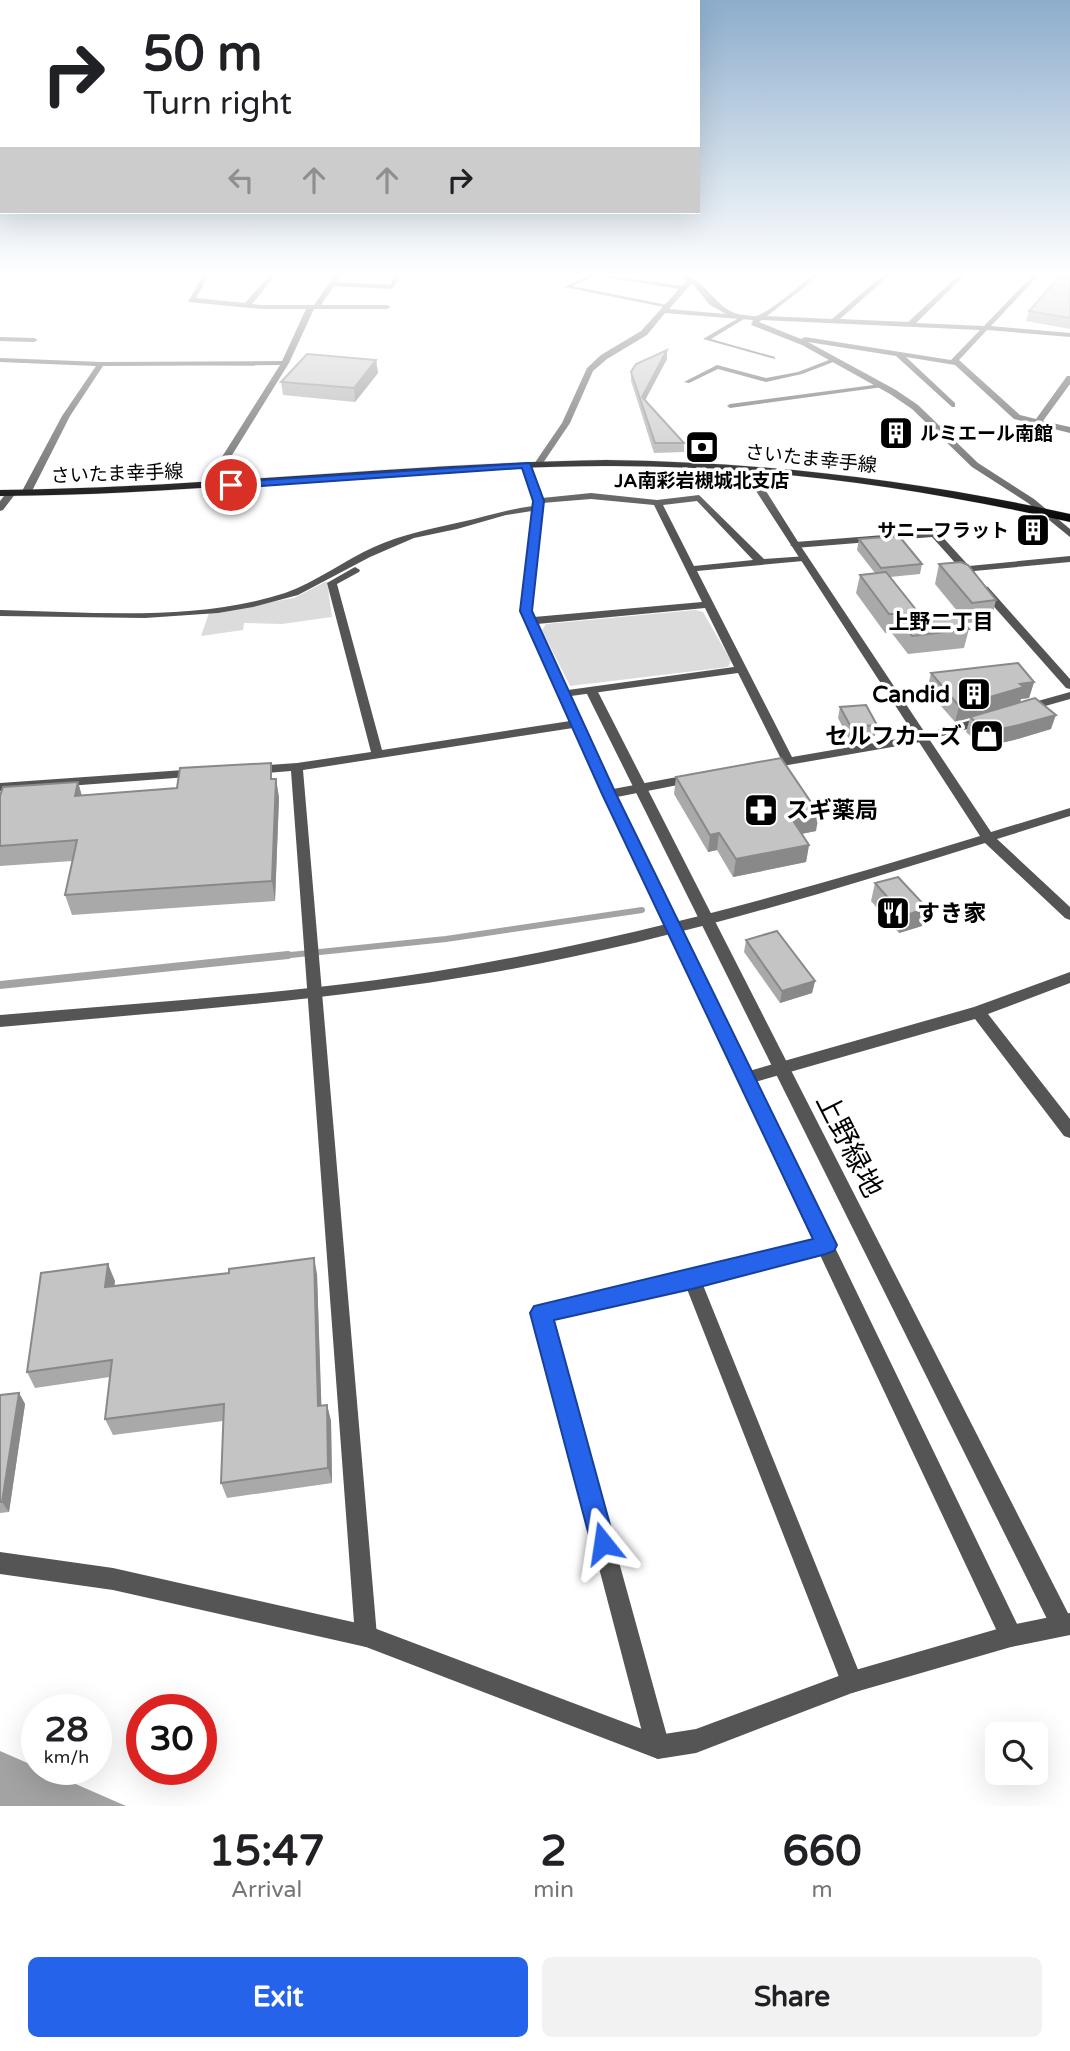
<!DOCTYPE html>
<meta charset="utf-8">
<style>
:root{--surface:#fff;--page:#f2f2f2;--text:#202124;--muted:#757577;--accent:#2563eb}
body{margin:0;font-family:"Varela Round","Noto Sans JP",sans-serif;background:var(--page);color:var(--text);height:100vh;display:flex;flex-direction:column;font-size:26px;white-space:nowrap}
*{box-sizing:border-box;margin:0}
p{font-size:23px;color:var(--muted)}
.icon{flex:none;width:38px;height:38px;fill:none;stroke:currentColor;stroke-width:2;stroke-linecap:round;stroke-linejoin:round}
.map{position:relative;height:1806px;overflow:hidden}
.panel{display:flex;flex-direction:column;background:var(--surface);flex:1}
.panel>*{flex:none}
.guide{position:absolute;left:0px;top:0px;width:700px;height:214px;box-shadow:0 7px 28px #0002;background:#fff;color:var(--text);overflow:hidden}
.buttons{position:absolute;left:985px;top:1722px;display:grid;gap:14px}
.buttons a{display:grid;place-items:center;width:63px;height:63px;border-radius:10px;background:var(--surface);box-shadow:0 7px 28px #0002;font-size:35px}
.speed{position:absolute;left:21px;top:1694px;display:flex;gap:14px;font-size:35px;font-weight:700;text-align:center}
.speed>*{display:grid;place-content:center;width:91px;height:91px;border-radius:50%;background:var(--surface);box-shadow:0 7px 28px #0002;line-height:1}
.speed small{font-size:18px;font-weight:400}
.speed .limit{border:10px solid #d22;background:#fff;color:#111}
.pin{position:absolute;display:grid;place-items:center;width:60px;height:60px;color:#fff;margin:-30px;border:4px solid #fff;border-radius:50%;box-shadow:0 2px 7px #0007}
.me{position:absolute;width:77px;margin:-38px;rotate:345deg;stroke-linejoin:round;filter:drop-shadow(0 0 5px #0008)}
.turn{display:flex;align-items:center;gap:24px;height:147px;padding:0 28px;font-size:32px}
.turn .icon{width:91px;height:91px;stroke-width:2.5}
.turn b{display:block;font-size:49px;line-height:60px}
.lanes{display:flex;align-items:center;height:66px;padding:0 28px;background:#0003;justify-content:center;gap:35px;direction:ltr}
.lanes .off{opacity:.35}
.eta{display:flex;justify-content:space-evenly;align-items:center;height:119px;text-align:center}
.eta b{font-size:42px;font-weight:700;line-height:49px}
.action{display:flex;gap:14px;margin-top:auto;padding:14px 28px}
.action a{flex:1;height:80px;border-radius:10px;background:var(--accent);color:#fff;font-size:28px;font-weight:700;line-height:80px;text-align:center}
.action a+a{background:var(--page);color:var(--text)}
.map>svg:first-child{display:block}
.green{fill:#dcdcdc}
.water{fill:#a3a3a3}
.lines{fill:none;stroke-linecap:round;stroke-linejoin:round}
.stream-far1{stroke:#a3a3a3;stroke-width:6}
.stream{stroke:#a3a3a3;stroke-width:8}
.primary-casing{stroke:#dbdbdb;stroke-width:1}
.service{fill:#555;fill-rule:evenodd}
.pedestrian{fill:#555;fill-rule:evenodd}
.minor{fill:#555;fill-rule:evenodd}
.tertiary{fill:#555;fill-rule:evenodd}
.primary{fill:#000;fill-rule:evenodd}
.wall{fill:#a9a9a9}
.shaded-wall{fill:#898989}
.building{fill:#c4c4c4;stroke:#898989;stroke-width:2}
.route{fill:#2563eb;stroke:#184099;stroke-width:2}
.labels{text-anchor:middle;stroke-width:7;stroke-linejoin:round;paint-order:stroke}
.far-poi-label{font-size:19px;font-weight:bold;fill:#000;stroke:#fff;text-anchor:start}
.far-street-label{font-size:19px;fill:#000;stroke:#fff}
.far-neighbourhood-label{font-size:21px;font-weight:bold;fill:#000;stroke:#fff}
.poi-label{font-size:23px;font-weight:bold;fill:#000;stroke:#fff;text-anchor:end}
.near-street-label{font-size:28px;fill:#000;stroke:#fff}
</style>
<div class="map">
<svg width="1070" height="1806" viewBox="0 0 1070 1806">
<rect width="100%" height="100%" fill="#fff"/>
<g class="green">
<polygon points="327,581 332,617 282,624 244,623 243,630 201,636 209,613 294,598"/>
<polygon points="695,610 703,612 731,661 728,667 570,686 542,630 546,624"/>
</g>
<polygon class="water" points="0,1751 126,1806 0,1806"/>
<g class="lines">
<polyline class="stream-far1" points="271,957 446,939 642,910"/>
<polyline class="stream" points="0,985 288,955"/>
<g class="primary-casing">
<path id="primary" d="M606,460C763,462 916,480 1070,514V522C917,487 762,465 604,466C402,467 202,495 0,496V490C202,488 403,463 606,460Z"/>
</g>
<g class="service">
<polygon points="590,275 596,275 572,286 672,306 669,308 564,287"/>
<polygon points="742,316 744,317 744,319 711,339 775,357 775,359 703,339"/>
<polygon points="834,358 837,360 836,361 802,374 766,382 718,369 689,383 684,382 717,365 766,378 798,372"/>
<polygon points="881,384 883,385 883,387 730,408 727,406 730,404"/>
</g>
<polygon class="pedestrian" points="591,687 597,690 1070,1617 1070,1633 1062,1636 1054,1633 585,690"/>
<g class="minor">
<polygon points="203,275 209,275 196,298 245,303 270,275 276,275 252,304 261,305 314,305 335,275 341,275 336,282 390,285 396,275 402,275 392,289 334,286 321,305 387,305 391,307 387,309 314,309 289,363 211,489 203,487 280,365 103,366 70,416 31,493 23,495 21,493 62,416 96,366 0,362 0,358 101,362 282,361 306,309 261,309 188,302"/>
<path d="M592,275H606L682,286L687,281L679,275C705,273 715,314 745,315C751,316 756,317 761,314C780,304 797,287 813,275H820L767,316L832,319L883,275H890L840,319L908,322L959,275H965L916,323L984,326L1033,275H1039L991,326L1070,333V337L987,330L959,360L1020,415L1036,419L1067,376H1070V384L1043,421L1070,427V433L1014,419L955,365L906,357L955,403V407H952L896,356L808,342L896,390L918,405L978,463L1034,499L1070,529V537L1028,503L972,467L912,409L890,394L802,345L751,325L753,320L665,313L647,335L607,359L593,371L570,423L541,466H535L534,464L562,423L587,368L601,355L641,331L679,289ZM692,283L710,305L726,314L669,309ZM762,320L980,330L951,360L805,337L801,339L759,322Z"/>
<polygon points="0,337 34,338 38,340 34,342 0,341"/>
<path d="M526,462L530,465L542,498L591,493L657,500L699,495L764,559L807,556L808,558L803,561L697,571L792,757L920,735L985,716L991,720L989,723L921,742L765,769L761,768L759,765L761,762L781,759L738,673L571,696L613,789L693,774L699,778L693,782L617,797L749,1071L974,1007L1070,972V983L988,1014L1070,1119V1138L1064,1136L975,1019L755,1082L1019,1628L1022,1636L1019,1644L1011,1647L1003,1644L820,1255L703,1285L863,1682L860,1690L852,1693L844,1690L841,1682L687,1289L552,1319L670,1747L666,1755L658,1759L650,1755L646,1747L532,1313L534,1307L541,1304L692,1272L813,1241L573,728L303,770L377,1636L374,1644L366,1647L358,1644L355,1636L291,771L253,774L247,770L253,766L297,763L371,752L327,583L355,567L360,570L359,572L337,584L382,750L570,721L521,611L532,511L506,515L457,529L414,538L370,557L298,595L253,607L218,613L145,618L0,616V610C93,612 195,622 285,593C314,583 345,560 374,547C403,534 431,529 461,522C485,517 508,509 533,506V501L522,465ZM591,499L654,505L702,602L534,617L531,611L542,503ZM697,501L753,560L694,566L663,505ZM705,608L734,667L568,690L537,624Z"/>
<polygon points="8,491 16,493 3,510 0,511 0,501"/>
<polygon points="935,531 938,532 969,566 1070,556 1070,562 974,571 976,574 971,577 967,576 932,537 795,548 790,545 795,542"/>
<polygon points="984,586 988,587 1070,679 1070,689 1066,688 980,591 979,589"/>
<polygon points="1070,692 1070,699 1024,712 1018,708 1020,706"/>
<polygon points="198,769 202,770 204,773 202,776 0,791 0,783"/>
</g>
<g class="tertiary">
<path d="M751,467L759,469L766,491L800,545L991,832L1070,808V816L997,839L1070,907V920L1065,918L985,843C822,894 657,944 489,973C327,1001 163,1012 0,1027V1015C165,1001 331,992 494,961C659,931 820,885 980,836L756,491Z"/>
<polygon points="0,1552 113,1568 366,1625 658,1735 696,1729 852,1671 1011,1625 1070,1613 1070,1635 1011,1647 852,1693 696,1753 658,1759 366,1647 113,1590 0,1574"/>
</g>
<use href="#primary" class="primary"/>
</g>
<g class="wall">
<polygon points="1070,275 1070,329 1026,321 1029,311"/>
<polygon points="667,350 667,359 645,400 684,443 684,452 654,453 631,381 631,372"/>
<polygon points="376,360 378,373 355,402 283,395 281,382"/>
<polygon points="859,539 922,564 920,574 890,577 921,616 969,629 964,648 908,654 891,632 885,633 856,593 860,575 875,573 857,550"/>
<polygon points="939,564 996,600 991,621 967,623 935,584"/>
<polygon points="931,673 1034,682 1029,698 1021,699 1020,703 1051,729 1014,740 983,747 966,732 970,718 955,722 927,690"/>
<polygon points="840,707 877,725 875,736 849,739 838,718"/>
<polygon points="676,777 816,831 802,834 809,845 806,862 733,877 717,850 708,852 674,794"/>
<polygon points="276,779 279,798 275,901 72,915 65,895 72,861 0,866 0,796 78,782 82,796 177,788"/>
<polygon points="875,883 922,926 899,933 871,901"/>
<polygon points="746,940 815,981 812,993 780,1003 744,952"/>
<polygon points="317,1274 321,1406 327,1405 331,1421 332,1483 227,1498 221,1483 223,1421 113,1435 105,1419 110,1377 35,1388 27,1372 115,1281 114,1286"/>
<polygon points="19,1393 25,1404 9,1512 0,1513 0,1395"/>
</g>
<g class="shaded-wall">
<polygon points="667,350 667,359 642,406 642,397"/>
<polygon points="376,360 378,373 355,402 354,388"/>
<polygon points="1034,682 1029,698 1021,699 1019,704 955,722 959,706 1020,684"/>
<polygon points="1056,715 1051,729 1014,740 983,747 987,732"/>
<polygon points="276,779 279,798 275,901 272,881"/>
<polygon points="78,782 83,801 75,796"/>
<polygon points="819,814 816,831 789,836 792,819"/>
<polygon points="719,833 717,850 708,852 710,835"/>
<polygon points="809,845 806,862 733,877 736,859"/>
<polygon points="927,908 922,926 899,933 904,916"/>
<polygon points="815,981 812,993 780,1003 782,991"/>
<polygon points="314,1258 317,1274 322,1422 318,1406"/>
<polygon points="108,1264 115,1281 112,1303 105,1287"/>
<polygon points="19,1393 25,1404 9,1512 2,1502"/>
<polygon points="327,1405 331,1421 332,1483 328,1468"/>
</g>
<g class="building">
<polygon points="1061,275 1070,275 1070,318 1029,311"/>
<polygon points="667,350 642,397 684,443 655,443 631,372 636,364"/>
<polygon points="307,354 376,360 354,388 281,382"/>
<polygon points="899,536 922,564 881,568 859,539"/>
<polygon points="961,562 968,565 996,600 972,603 939,564"/>
<polygon points="886,572 921,616 954,612 969,629 912,636 895,614 889,614 860,575"/>
<polygon points="1018,663 1034,682 1020,684 1024,687 959,706 931,673"/>
<polygon points="1035,698 1056,715 1019,725 987,732 970,717"/>
<polygon points="866,705 877,725 851,727 840,707"/>
<polygon points="781,758 819,814 792,819 809,845 736,859 719,833 710,835 676,777"/>
<polygon points="271,763 271,779 276,779 272,881 65,895 77,840 0,846 0,796 3,787 78,782 75,796 177,788 180,768"/>
<polygon points="898,877 927,908 904,916 875,883"/>
<polygon points="777,931 815,981 782,991 746,940"/>
<polygon points="314,1258 318,1406 327,1405 328,1468 221,1483 224,1404 105,1419 112,1360 27,1372 41,1273 108,1264 105,1287 229,1273 229,1269"/>
<polygon points="19,1393 2,1502 0,1502 0,1395"/>
</g>
<linearGradient id="sky" x2="0" y2="1"><stop stop-color="#8cadcc"/><stop offset="0.52" stop-color="#fff"/><stop offset="1" stop-color="#fff" stop-opacity="0"/></linearGradient>
<rect width="1070" height="527" fill="url(#sky)"/>
<polygon class="route" points="530,463 544,501 532,611 616,794 837,1245 834,1251 826,1254 692,1289 554,1320 615,1543 612,1552 603,1555 594,1552 591,1543 530,1313 534,1306 813,1239 602,794 520,611 533,501 522,468 231,488 226,485 231,482"/>
<defs>
<g id="building-square" transform="scale(1.75)"><rect x="-9" y="-9" width="18" height="18" rx="4" fill="#000" stroke="#fff"/><path d="M-4-6H4V6H1V3H-1V6H-4ZM-2.5-4.3h1.7v1.8h-1.7ZM.8-4.3h1.7v1.8H.8ZM-2.5-1h1.7V.8h-1.7ZM.8-1h1.7V.8H.8Z" fill="#fff"/></g>
<g id="bank-square" transform="scale(1.75)"><rect x="-9" y="-9" width="18" height="18" rx="4" fill="#000" stroke="#fff"/><path d="M-6-4H6V4H-6ZM0-2.3a2.3 2.3 0 1 0 0 4.6a2.3 2.3 0 1 0 0-4.6Z" fill="#fff"/></g>
<g id="shop-square" transform="scale(1.75)"><rect x="-9" y="-9" width="18" height="18" rx="4" fill="#000" stroke="#fff"/><path d="M-5-2.5h2.3a2.7 3.5 0 0 1 5.4 0H5L5.5 6h-11ZM-1.5-2.5h3a1.5 2.3 0 0 0-3 0Z" fill="#fff"/></g>
<g id="pharmacy-square" transform="scale(1.75)"><rect x="-9" y="-9" width="18" height="18" rx="4" fill="#000" stroke="#fff"/><path d="M-2-6h4v4h4v4h-4v4h-4v-4h-4v-4h4Z" fill="#fff"/></g>
<g id="restaurant-square" transform="scale(1.75)"><rect x="-9" y="-9" width="18" height="18" rx="4" fill="#000" stroke="#fff"/><path d="M-5-6h1v4h1v-4h1v4h1v-4h1v5L-1.5 .5V6h-2V.5L-5-1ZM5-6V6H3V1.5H1.5Q1.5-4 5-6Z" fill="#fff"/></g>
</defs>
<g fill-rule="evenodd">
<use href="#building-square" x="896" y="433"/>
<use href="#bank-square" x="702" y="447"/>
<use href="#building-square" x="1033" y="530"/>
<use href="#building-square" x="974" y="694"/>
<use href="#shop-square" x="987" y="736"/>
<use href="#pharmacy-square" x="761" y="810"/>
<use href="#restaurant-square" x="893" y="913"/>
</g>
<g class="labels">
<g class="far-poi-label">
<text x="920" y="440">ルミエール南館</text>
<text x="702" y="487" text-anchor="middle">JA南彩岩槻城北支店</text>
<text x="1009" y="537" text-anchor="end">サニーフラット</text>
</g>
<g class="far-street-label">
<text transform="translate(811 458) rotate(6)" y="7">さいたま幸手線</text>
<text transform="translate(117 473) rotate(-2)" y="7">さいたま幸手線</text>
</g>
<g class="far-neighbourhood-label">
<text x="941" y="629">上野二丁目</text>
</g>
<g class="poi-label">
<text x="950" y="702">Candid</text>
<text x="962" y="744">セルフカーズ</text>
<text x="786" y="818" text-anchor="start">スギ薬局</text>
<text x="917" y="921" text-anchor="start">すき家</text>
</g>
<g class="near-street-label">
<text transform="translate(850 1145) rotate(63)" y="10">上野緑地</text>
</g>
</g>
</svg>
<div class="buttons">
<a><svg class="icon" aria-label="search" viewBox="0 0 24 24"><circle cx="10" cy="10" r="6"/><path d="M15 15l6 6"/></svg></a>
</div>
<div class="speed"><div>28<small>km/h</small></div><div class="limit">30</div></div>
<div class="pin" style="left:231px;top:485px;background:#d93025"><svg class="icon" aria-label="arrive" viewBox="0 0 24 24"><path d="M6 21V4h12l-3 4 3 4H6"/></svg></div>
<svg class="me" style="left:603px;top:1543px" viewBox="-20 -20 40 40"><path d="M0-17L14 15 0 8-14 15z" fill="#2563eb" stroke="#fff" stroke-width="4"/></svg>
<div class="guide">
<div class="turn"><svg class="icon" aria-label="right" viewBox="0 0 24 24"><path d="M7 20v-9h11M14 6l5 5-5 5"/></svg><div><b>50 m</b>Turn right</div></div>
<div class="lanes"><svg class="icon off" aria-label="left" viewBox="0 0 24 24"><path d="M17 20v-9H6M10 6l-5 5 5 5"/></svg><svg class="icon off" aria-label="ahead" viewBox="0 0 24 24"><path d="M12 20V5M6 11l6-6 6 6"/></svg><svg class="icon off" aria-label="ahead" viewBox="0 0 24 24"><path d="M12 20V5M6 11l6-6 6 6"/></svg><svg class="icon" aria-label="right" viewBox="0 0 24 24"><path d="M7 20v-9h11M14 6l5 5-5 5"/></svg></div>
</div>
</div>
<section class="panel">
<div class="eta">
<div><b>15:47</b><p>Arrival</p></div>
<div><b>2</b><p>min</p></div>
<div><b>660</b><p>m</p></div>
</div>
<div class="action"><a>Exit</a><a>Share</a></div>
</section>
